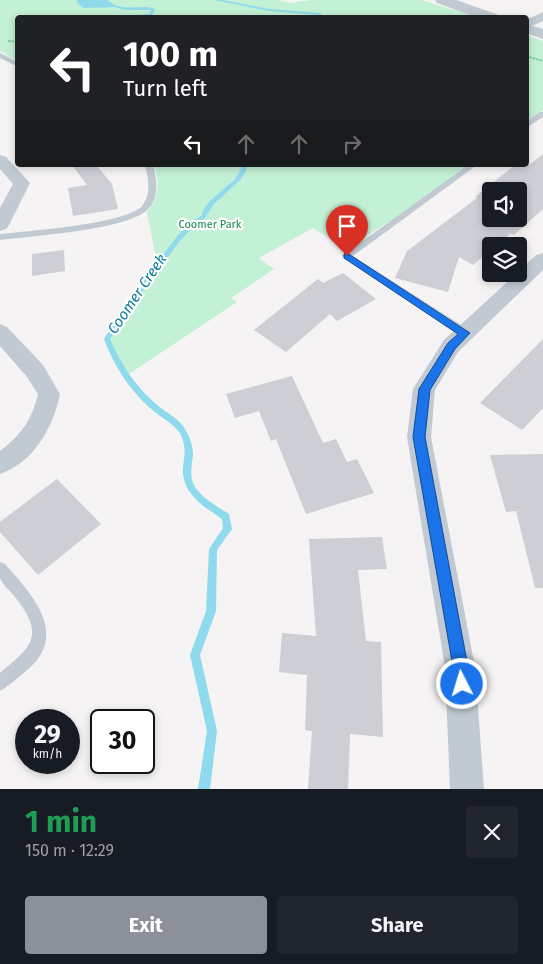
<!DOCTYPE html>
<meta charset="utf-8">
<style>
:root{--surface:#171b24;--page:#20242c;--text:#f1f3f6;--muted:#9ea1a6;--accent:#8c9099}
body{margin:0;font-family:"Fira Sans",sans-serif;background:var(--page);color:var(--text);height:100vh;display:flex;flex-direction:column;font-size:19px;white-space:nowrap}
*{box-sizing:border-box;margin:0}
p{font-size:16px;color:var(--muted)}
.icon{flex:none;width:28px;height:28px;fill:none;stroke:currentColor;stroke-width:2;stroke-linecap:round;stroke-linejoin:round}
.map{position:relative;height:789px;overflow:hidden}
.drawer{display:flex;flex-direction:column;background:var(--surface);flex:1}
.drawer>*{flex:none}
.top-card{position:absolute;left:15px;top:15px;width:514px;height:152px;border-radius:5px;box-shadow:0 2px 8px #0003;background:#202124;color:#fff;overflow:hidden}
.fabs{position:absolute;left:482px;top:182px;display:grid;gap:10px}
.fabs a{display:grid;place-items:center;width:45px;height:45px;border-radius:5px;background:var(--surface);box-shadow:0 2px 8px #0003;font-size:25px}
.speed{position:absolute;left:15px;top:709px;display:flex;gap:10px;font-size:25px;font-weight:700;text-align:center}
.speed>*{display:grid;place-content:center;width:65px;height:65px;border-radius:50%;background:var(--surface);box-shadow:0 2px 8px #0003;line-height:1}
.speed small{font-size:12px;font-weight:400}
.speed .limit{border:2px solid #111;border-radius:8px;background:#fff;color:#111}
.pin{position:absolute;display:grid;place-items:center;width:42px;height:42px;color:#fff;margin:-51px -21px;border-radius:50% 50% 50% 0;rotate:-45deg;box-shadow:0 0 5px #0007}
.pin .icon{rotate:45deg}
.me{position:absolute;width:55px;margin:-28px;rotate:355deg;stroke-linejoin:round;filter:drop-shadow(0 0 4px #0008)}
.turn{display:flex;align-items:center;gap:18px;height:105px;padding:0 25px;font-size:22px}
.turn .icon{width:65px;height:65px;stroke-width:2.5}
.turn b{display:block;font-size:35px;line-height:42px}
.lanes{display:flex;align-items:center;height:48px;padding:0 25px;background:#0003;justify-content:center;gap:25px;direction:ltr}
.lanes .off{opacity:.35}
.round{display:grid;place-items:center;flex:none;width:52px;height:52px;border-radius:5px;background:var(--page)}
.head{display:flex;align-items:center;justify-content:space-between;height:85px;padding:0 25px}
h1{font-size:30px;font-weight:700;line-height:38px;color:#1e9e55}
.primary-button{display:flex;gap:10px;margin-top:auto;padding:10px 25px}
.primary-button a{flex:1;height:58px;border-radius:5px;background:var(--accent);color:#fff;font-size:20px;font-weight:700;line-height:58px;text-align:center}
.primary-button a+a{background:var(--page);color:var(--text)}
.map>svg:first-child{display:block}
.green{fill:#c3f1d5}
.water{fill:#90daee}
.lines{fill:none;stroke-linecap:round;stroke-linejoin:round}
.stream{fill:#90daee;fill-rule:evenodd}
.building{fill:#cdcfd5;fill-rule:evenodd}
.path{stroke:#7ad0a6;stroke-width:2;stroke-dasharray:2.5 1;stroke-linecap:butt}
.service{fill:#c1cad2;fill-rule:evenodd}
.minor{fill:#c1cad2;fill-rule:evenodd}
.tertiary{fill:#c1cad2;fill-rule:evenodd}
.route{fill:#1a73e8;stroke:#114b97}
.labels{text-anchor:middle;stroke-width:4.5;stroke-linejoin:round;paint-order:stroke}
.far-park-label{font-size:11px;fill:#17864f;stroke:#fff}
.water-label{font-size:15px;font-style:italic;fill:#0c7c9b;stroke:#fff}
</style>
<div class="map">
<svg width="543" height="789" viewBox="0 0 543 789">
<rect width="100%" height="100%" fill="#f5f3f3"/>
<g class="green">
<polygon points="0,0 277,0 290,3 311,0 422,0 476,17 18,18 17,61 0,51"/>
<polygon points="526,35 543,41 543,110 526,122"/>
<path d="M154,165H468L411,207L347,249L313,228L259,258L274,269L231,298L237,302L126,376L109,339L116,327L117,315L157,264L147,212C159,198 160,182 154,165Z"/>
</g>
<polygon class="water" points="77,0 107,0 118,7 83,8 77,2"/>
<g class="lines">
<g class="stream">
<polygon points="214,0 222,0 269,9 320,13 325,18 321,18 319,15 269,11"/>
<path d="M118,6C130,10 143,4 155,9L152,16L135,17H134V15L149,14L151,10H126L117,8V6Z"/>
<path d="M242,165H248L245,173L239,181L214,204L205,218L191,229L179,242L133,304L110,339C121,364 135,386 156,404C166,413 179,418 185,429C190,437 193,446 193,455C192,465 189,476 194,485C201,498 217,506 229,514L232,529L217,550L216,611L200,655L217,731L210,789H198L207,731L190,655L206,611L209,549L223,528L222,519C203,506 181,493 183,467C185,455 186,444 180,433C173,423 160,417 150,408C129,389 114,366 104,339L122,310L175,239L186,226L201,216L204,209L210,201L235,179L239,173Z"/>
</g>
</g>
<g class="building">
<path d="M543,154V209L514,235L510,234L495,246H491V249L473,265L459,257L448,292L395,278L407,251L477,198L475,197L515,165H529ZM491,191H519V219H491Z"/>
<polygon points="72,165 96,165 112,184 118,209 73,216 68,188 87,185"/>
<polygon points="64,250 65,271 32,276 32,254"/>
<polygon points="343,273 376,299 337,321 330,314 286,352 254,330 318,279 323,283"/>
<polygon points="543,339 543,408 522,430 480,403"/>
<polygon points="292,376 323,443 336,439 347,462 357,459 374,493 306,514 276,439 271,441 259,411 235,418 226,394"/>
<polygon points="543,454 543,588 535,588 516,511 506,512 490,455"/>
<polygon points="57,479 101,524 38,575 0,532 0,522"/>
<polygon points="382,537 387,569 358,570 366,641 381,642 383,737 350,734 348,789 308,789 312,731 305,730 307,675 279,672 282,633 316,636 309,539"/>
</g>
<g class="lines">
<g class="path">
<polyline points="8,41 18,42"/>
<polyline points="526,56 543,61"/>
</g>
<g class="service">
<polygon points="0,53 18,62 18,67 0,58"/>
<polygon points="540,112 543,112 543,117 526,128 526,122"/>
<path d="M145,165H153C157,180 160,200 146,211C123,230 32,236 0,240V234C28,231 126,224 142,206C152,194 148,178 145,165Z"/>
<polygon points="468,165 477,165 353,256 469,330 470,333 469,336 465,337 342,256"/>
<path d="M0,562L5,564C27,589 64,627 37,660C28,671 16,679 5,688L0,691V673C33,646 45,635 15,597C11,592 2,584 0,578C0,574 0,567 0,562Z"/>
</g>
<g class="minor">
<polygon points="543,12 543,21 526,29 526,20"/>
<polygon points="0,155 6,157 30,183 9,225 6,229 0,231 0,208 13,184 0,169"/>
<polygon points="543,253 543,270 458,352 435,390 431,437 475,667 484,789 450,789 445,667 407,437 413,389 444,340 516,274 519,274 519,271 536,255"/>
<path d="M0,324L7,327L43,365L60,394C53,428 34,462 0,474V451C21,435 32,420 38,394L27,377L0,346Z"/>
</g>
<g class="tertiary">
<polygon points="435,0 456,0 499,15 501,18 478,18 437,3"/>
<polygon points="526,24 543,29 543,39 526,33"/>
</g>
</g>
<polygon class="route" points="347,253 470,333 455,349 430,390 425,437 468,667 469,684 467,690 462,692 456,690 453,667 413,437 419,389 448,343 458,334 344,258 344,254"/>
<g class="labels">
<g class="far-park-label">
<text x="210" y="228">Coomer Park</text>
</g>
<g class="water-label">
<text transform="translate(137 294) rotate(-56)" y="5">Coomer Creek</text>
</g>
</g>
</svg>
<div class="fabs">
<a><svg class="icon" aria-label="sound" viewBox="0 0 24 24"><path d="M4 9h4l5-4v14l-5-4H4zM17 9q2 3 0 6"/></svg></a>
<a><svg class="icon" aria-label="layers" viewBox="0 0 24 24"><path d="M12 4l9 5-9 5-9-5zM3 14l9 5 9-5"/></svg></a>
</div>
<div class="speed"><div>29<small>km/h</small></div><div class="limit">30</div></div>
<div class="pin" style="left:347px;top:256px;background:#d93025"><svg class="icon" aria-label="arrive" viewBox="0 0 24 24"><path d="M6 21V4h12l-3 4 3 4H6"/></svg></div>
<svg class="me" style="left:462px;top:684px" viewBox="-20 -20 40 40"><circle r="17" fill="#1a73e8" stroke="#fff" stroke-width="3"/><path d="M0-11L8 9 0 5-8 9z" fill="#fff"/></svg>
<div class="top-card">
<div class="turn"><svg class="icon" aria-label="left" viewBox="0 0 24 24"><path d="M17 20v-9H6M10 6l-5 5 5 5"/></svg><div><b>100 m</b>Turn left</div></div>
<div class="lanes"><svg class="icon" aria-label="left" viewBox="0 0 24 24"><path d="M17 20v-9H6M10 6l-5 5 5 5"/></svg><svg class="icon off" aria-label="ahead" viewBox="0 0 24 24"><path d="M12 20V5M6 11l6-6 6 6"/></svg><svg class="icon off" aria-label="ahead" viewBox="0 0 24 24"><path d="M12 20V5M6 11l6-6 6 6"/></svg><svg class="icon off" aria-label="right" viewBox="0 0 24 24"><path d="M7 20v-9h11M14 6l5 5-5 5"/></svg></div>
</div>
</div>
<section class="drawer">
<div class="head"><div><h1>1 min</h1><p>150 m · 12:29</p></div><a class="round"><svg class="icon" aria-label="close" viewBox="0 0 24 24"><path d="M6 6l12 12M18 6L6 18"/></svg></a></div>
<div class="primary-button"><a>Exit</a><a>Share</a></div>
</section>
